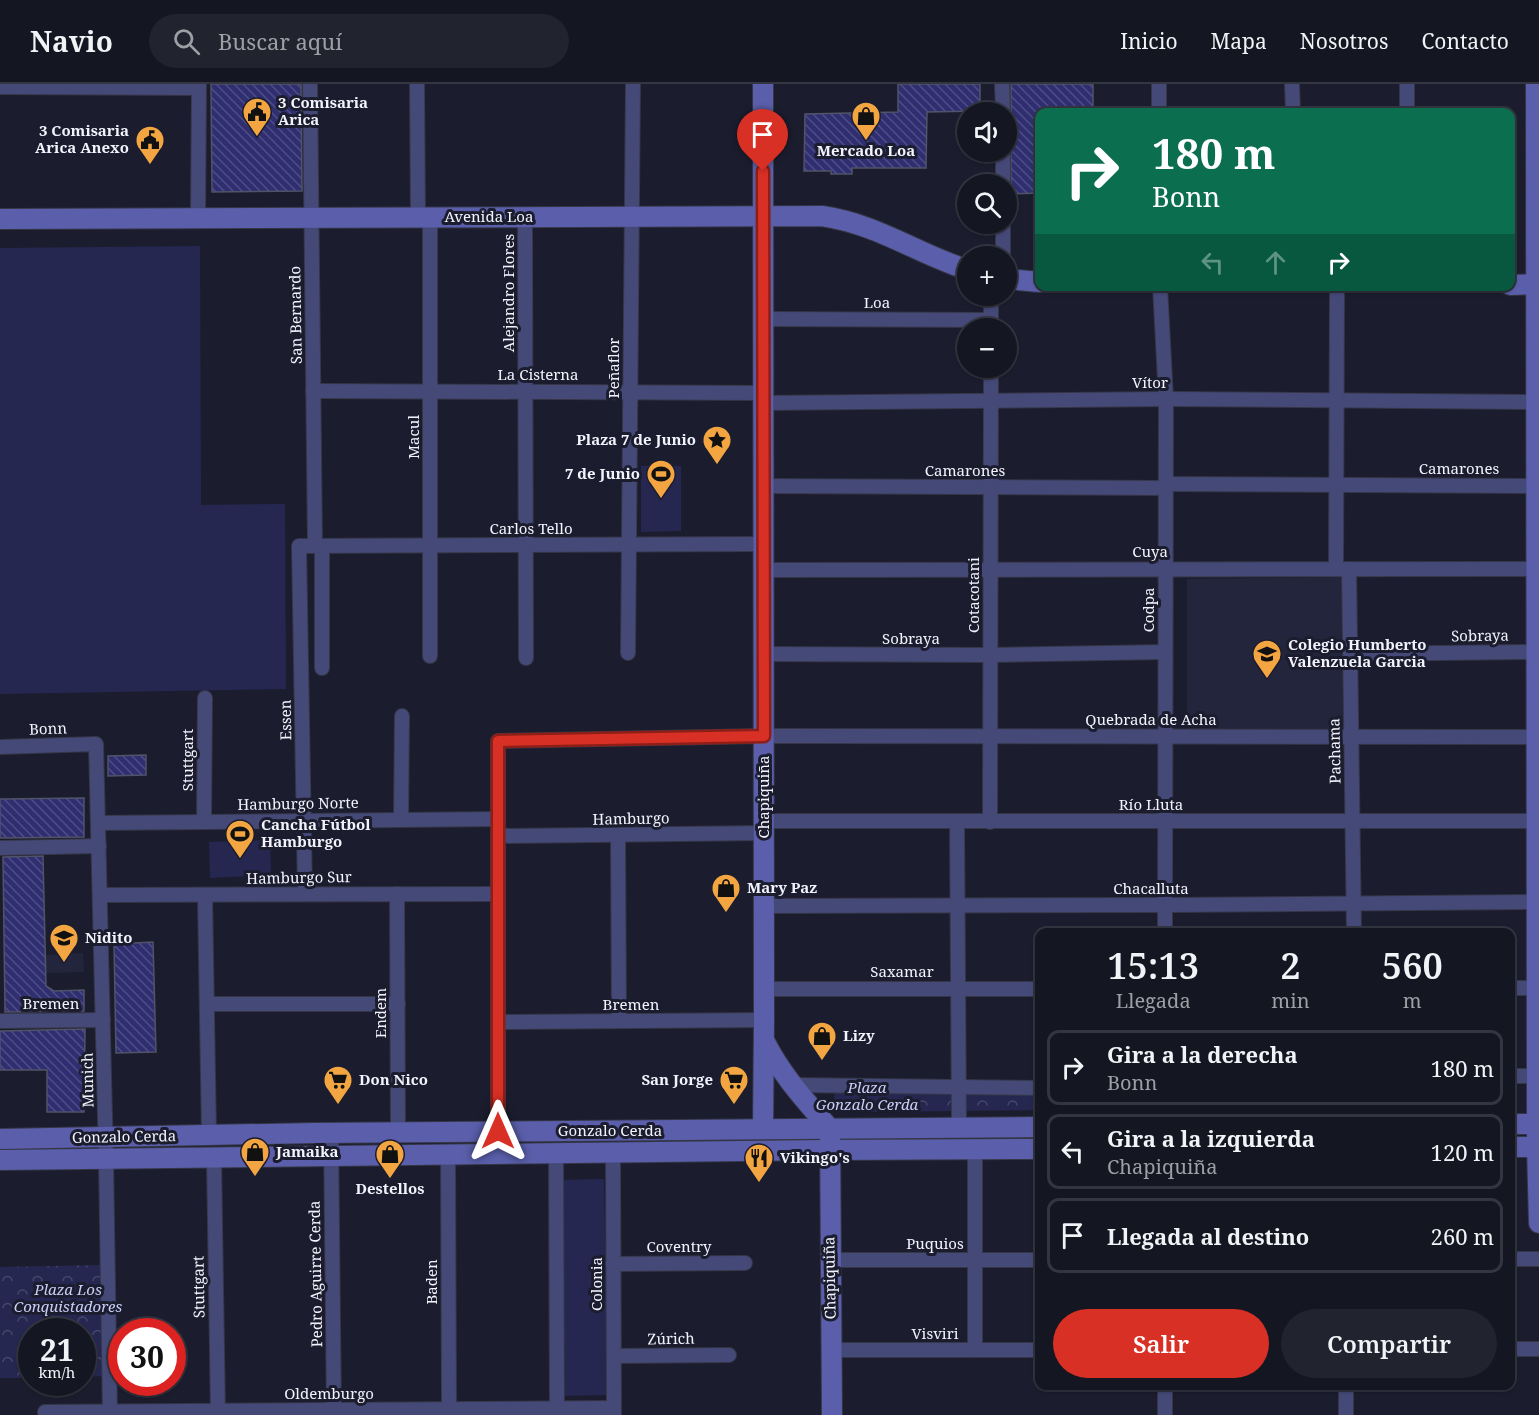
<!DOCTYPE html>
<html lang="es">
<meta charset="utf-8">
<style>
:root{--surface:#141622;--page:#21232f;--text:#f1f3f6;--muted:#9d9fa5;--line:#333540;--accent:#d93025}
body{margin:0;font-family:"Noto Serif",serif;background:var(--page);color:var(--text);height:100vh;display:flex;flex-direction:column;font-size:22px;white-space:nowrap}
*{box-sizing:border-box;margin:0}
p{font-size:20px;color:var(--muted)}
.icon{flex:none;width:33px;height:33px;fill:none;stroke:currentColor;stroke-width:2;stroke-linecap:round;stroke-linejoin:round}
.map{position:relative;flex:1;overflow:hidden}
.panel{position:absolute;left:1035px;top:844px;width:480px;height:462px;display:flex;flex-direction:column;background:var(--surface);border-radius:12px;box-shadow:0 2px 4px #0004,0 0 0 2px var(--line)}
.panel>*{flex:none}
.hud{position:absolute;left:1035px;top:24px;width:480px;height:183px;border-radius:12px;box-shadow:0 2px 4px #0004,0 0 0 2px var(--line);background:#0b6e4f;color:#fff;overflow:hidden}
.buttons{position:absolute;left:957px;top:18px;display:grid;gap:12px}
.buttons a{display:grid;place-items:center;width:60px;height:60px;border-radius:50%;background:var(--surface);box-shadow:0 2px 4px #0004,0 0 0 2px var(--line);font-size:30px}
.speed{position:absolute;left:18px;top:1234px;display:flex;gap:12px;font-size:30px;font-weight:700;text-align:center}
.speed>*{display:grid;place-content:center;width:78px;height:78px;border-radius:50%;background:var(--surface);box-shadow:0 2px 4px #0004,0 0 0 2px var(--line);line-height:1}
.speed small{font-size:15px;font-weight:400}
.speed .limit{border:9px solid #d22;background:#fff;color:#111}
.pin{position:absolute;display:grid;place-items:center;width:51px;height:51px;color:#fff;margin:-62px -26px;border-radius:50% 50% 50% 0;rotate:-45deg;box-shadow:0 0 6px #0007}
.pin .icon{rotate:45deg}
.me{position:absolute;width:66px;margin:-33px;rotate:0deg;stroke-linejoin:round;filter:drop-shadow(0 0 4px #0008)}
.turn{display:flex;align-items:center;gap:21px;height:126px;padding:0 18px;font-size:27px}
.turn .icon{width:78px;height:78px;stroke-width:2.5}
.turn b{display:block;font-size:42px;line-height:51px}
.lanes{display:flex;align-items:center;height:57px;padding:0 18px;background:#0003;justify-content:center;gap:30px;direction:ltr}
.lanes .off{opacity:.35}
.eta{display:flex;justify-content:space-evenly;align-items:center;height:102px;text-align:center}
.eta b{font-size:36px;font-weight:600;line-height:42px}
.cta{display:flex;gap:12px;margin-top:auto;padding:12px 18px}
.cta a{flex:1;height:69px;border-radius:36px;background:var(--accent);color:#fff;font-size:24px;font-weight:600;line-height:69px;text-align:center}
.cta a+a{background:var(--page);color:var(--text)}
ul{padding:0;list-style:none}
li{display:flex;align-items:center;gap:18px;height:75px;margin:0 12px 9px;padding:0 6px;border:3px solid var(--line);border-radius:12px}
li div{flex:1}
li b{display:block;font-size:22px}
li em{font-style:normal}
header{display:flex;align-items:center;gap:36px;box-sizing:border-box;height:84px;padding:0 30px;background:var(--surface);border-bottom:2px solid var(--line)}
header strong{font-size:28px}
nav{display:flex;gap:33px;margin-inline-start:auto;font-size:21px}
.search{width:420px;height:54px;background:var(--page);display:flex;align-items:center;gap:15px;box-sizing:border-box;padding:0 21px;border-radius:33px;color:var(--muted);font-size:22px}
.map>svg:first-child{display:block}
.built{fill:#23253c}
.green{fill:#252750}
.park{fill:url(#park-crowns)}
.building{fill:url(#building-back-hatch);stroke:#515367;stroke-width:1.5}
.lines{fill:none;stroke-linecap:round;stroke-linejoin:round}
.street-casing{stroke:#353747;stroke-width:16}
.secondary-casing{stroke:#353747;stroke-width:22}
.street{stroke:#454978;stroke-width:14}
.secondary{stroke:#5b5fab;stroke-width:20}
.route-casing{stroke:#8d1f18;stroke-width:15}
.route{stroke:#d93025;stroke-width:10}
.labels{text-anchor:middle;stroke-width:6;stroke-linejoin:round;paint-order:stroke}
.poi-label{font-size:15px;font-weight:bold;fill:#f2f3fd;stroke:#1b1d2e;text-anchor:start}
.street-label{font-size:15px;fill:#f2f3fd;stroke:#1b1d2e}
.park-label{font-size:15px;font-style:italic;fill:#c9cff8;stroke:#1b1d2e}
</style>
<header>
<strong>Navio</strong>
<div class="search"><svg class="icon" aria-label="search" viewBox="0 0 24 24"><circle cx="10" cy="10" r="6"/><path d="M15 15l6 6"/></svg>Buscar aquí</div>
<nav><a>Inicio</a><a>Mapa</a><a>Nosotros</a><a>Contacto</a></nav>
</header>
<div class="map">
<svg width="1539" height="1331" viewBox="0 0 1539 1331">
<defs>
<pattern id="park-crowns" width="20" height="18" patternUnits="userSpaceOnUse" patternTransform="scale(1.5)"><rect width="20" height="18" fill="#252750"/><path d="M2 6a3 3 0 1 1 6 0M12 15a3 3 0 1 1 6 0" fill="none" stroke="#45476a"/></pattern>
<pattern id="building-back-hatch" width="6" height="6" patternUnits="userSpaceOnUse" patternTransform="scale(1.5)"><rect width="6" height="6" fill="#2f2e71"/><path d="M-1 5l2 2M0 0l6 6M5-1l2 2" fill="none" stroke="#4e4d86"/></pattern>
</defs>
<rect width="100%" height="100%" fill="#1b1d2e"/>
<g class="built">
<polygon points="1346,493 1347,645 1187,646 1187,495"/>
<polygon points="83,869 84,888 45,889 45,871"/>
</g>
<g class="green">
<polygon points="200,162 201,421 285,420 286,605 0,610 0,164"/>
<polygon points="641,382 681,382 681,447 641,448"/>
<polygon points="270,756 271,791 210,794 209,758"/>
<polygon points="604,1095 608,1311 559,1312 555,1096"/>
</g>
<g class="park">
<polygon points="1039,996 1039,1026 859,1028 848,1025 834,1019 835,998"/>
<polygon points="1510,997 1516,997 1516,1032 1511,1032"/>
<polygon points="102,1181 104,1292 83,1293 82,1248 32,1248 31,1294 0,1294 0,1183"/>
</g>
<g class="building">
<polygon points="211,0 301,0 302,107 212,108"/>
<polygon points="898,0 980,0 980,27 927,28 926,84 852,84 852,90 831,90 831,87 804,87 805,30 898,28"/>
<polygon points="1011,0 1093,0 1093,28 1040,28 1040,109 1011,110"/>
<polygon points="146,671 146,691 108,692 108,672"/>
<polygon points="84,714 84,753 0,754 0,715"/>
<polygon points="43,772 46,902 54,907 84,906 84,927 5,928 3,773"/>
<polygon points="153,858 156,968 116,969 114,860"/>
<polygon points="85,945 84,1028 47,1028 47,986 0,986 0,947"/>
</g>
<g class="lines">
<g class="street-casing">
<g id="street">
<polyline points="310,0 315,462"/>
<polyline points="417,0 418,133"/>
<polyline points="1002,0 1003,28"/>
<polyline points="1159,0 1159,28"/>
<polyline points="1292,0 1293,28"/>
<polyline points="0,3 199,4"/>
<polyline points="1407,28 1407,0"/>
<polyline points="1003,68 1003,100"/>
<polyline points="525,133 526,574"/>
<polyline points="198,134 199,0"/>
<polyline points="1003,140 1003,172"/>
<polyline points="1160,202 1166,315 1165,849"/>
<polyline points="763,235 991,236"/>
<polyline points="991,242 991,212"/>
<polyline points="313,307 763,309"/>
<polyline points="763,319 1166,315 1536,318"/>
<polyline points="1166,400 1536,402"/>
<polyline points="763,402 1166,404"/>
<polyline points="322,462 322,584"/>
<polyline points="1336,485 1337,202"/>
<polyline points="1349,485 1354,849"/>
<polyline points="763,486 1537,485"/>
<polyline points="628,569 633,0"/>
<polyline points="764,570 990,571 1165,568"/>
<polyline points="1351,570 1537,568"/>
<polyline points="430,572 430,133"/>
<polyline points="0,663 96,660 106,1075 110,1331"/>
<polyline points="401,736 402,632"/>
<polyline points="764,737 1538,737"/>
<polyline points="204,738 205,614"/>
<polyline points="957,738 959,1044"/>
<polyline points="990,738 991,284"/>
<polyline points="98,739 498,735"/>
<polyline points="618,751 619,937"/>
<polyline points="498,752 764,749"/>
<polyline points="0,764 99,762"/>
<polyline points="305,810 299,462 763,460"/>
<polyline points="397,810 398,1048"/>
<polyline points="100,811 498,810"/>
<polyline points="205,812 209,1051"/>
<polyline points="764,822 1165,821 1538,818"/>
<polyline points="1510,904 1538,904"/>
<polyline points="764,905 1040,905"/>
<polyline points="207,920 398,920"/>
<polyline points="0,937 103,936"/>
<polyline points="498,938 764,936"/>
<polyline points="1510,992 1537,992"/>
<polyline points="791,1001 1040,1004"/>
<polyline points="498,1047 498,657 764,652 1537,653"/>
<polyline points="331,1049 334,1331"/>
<polyline points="556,1069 557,1324"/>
<polyline points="613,1069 614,1331"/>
<polyline points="448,1071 449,1325"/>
<polyline points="214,1074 218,1331"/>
<polyline points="1510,1175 1539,1175"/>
<polyline points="830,1176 1040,1176"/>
<polyline points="613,1180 745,1179"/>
<polyline points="1510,1265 1539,1265"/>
<polyline points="831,1266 1040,1266"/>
<polyline points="975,1266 975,1065"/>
<polyline points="614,1272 729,1271"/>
<polyline points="1346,1302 1346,1331"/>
<polyline points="45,1328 614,1324"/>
<polyline points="1165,1331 1165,1302"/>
</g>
</g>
<g class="secondary-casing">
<g id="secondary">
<polyline points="763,0 764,936 763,1045"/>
<polyline points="1536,0 1537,1063 1539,1139"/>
<path d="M0,135L822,132C877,140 916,169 968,186"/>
<polyline points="1006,195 1040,198"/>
<polyline points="1510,201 1539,200"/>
<path d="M765,958C783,993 805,1016 830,1045L832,1331"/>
<polyline points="1510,1040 1539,1040"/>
<polyline points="0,1055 314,1049 1040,1043"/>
<polyline points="1510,1063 1537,1063"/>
<polyline points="0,1076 829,1066 1040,1065"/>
</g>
</g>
<use href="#street" class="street"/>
<use href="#secondary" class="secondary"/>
</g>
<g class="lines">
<g class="route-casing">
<polyline id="route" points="498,1047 498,657 764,652 763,87"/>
</g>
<use href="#route" class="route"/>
</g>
<defs>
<g id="civic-pin" transform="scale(1.5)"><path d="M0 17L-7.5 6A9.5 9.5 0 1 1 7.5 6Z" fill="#f2a541" stroke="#1b1d2e"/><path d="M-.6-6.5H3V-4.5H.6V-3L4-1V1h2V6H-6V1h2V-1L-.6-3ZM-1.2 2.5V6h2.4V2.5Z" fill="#111"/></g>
<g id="shop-pin" transform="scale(1.5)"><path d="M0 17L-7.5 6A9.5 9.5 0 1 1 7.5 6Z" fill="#f2a541" stroke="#1b1d2e"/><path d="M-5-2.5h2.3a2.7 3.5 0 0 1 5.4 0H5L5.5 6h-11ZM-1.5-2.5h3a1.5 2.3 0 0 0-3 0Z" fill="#111"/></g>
<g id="sight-pin" transform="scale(1.5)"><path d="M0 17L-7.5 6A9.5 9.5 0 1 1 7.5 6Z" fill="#f2a541" stroke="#1b1d2e"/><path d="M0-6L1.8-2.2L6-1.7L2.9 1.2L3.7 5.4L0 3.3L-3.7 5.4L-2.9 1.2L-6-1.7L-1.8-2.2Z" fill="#111"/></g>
<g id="stadium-pin" transform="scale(1.5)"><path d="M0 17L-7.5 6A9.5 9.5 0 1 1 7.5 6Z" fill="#f2a541" stroke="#1b1d2e"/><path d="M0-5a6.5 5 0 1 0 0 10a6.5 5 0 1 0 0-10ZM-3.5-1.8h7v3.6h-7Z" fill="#111"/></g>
<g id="school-pin" transform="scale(1.5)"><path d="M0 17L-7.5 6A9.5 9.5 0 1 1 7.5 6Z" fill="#f2a541" stroke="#1b1d2e"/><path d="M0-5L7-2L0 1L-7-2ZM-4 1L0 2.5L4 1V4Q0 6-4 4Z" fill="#111"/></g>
<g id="supermarket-pin" transform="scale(1.5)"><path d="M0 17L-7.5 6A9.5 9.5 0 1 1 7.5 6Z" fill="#f2a541" stroke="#1b1d2e"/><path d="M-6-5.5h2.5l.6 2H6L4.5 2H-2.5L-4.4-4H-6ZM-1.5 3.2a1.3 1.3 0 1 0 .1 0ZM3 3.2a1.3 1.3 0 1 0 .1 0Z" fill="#111"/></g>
<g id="restaurant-pin" transform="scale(1.5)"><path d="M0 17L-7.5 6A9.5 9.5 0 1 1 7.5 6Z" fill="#f2a541" stroke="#1b1d2e"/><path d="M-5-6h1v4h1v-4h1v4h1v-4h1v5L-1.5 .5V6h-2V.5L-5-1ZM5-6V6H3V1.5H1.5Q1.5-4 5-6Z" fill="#111"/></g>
</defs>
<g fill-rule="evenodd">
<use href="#civic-pin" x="257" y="28"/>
<use href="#shop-pin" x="866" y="32"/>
<use href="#civic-pin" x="150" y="56"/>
<use href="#sight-pin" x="717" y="356"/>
<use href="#stadium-pin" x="661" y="390"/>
<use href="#school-pin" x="1267" y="570"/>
<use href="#stadium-pin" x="240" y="750"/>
<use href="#shop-pin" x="726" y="804"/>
<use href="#school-pin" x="64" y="854"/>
<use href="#shop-pin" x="822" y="952"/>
<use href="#supermarket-pin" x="338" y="996"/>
<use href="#supermarket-pin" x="734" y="996"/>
<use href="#shop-pin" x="255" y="1068"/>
<use href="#shop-pin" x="390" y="1070"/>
<use href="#restaurant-pin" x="759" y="1074"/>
</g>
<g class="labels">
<g class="poi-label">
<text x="278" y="24">3 Comisaria<tspan x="278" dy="17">Arica</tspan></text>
<text x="129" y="52" text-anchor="end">3 Comisaria<tspan x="129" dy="17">Arica Anexo</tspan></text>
<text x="866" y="72" text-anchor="middle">Mercado Loa</text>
<text x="696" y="361" text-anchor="end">Plaza 7 de Junio</text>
<text x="640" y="395" text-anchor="end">7 de Junio</text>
<text x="1288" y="566">Colegio Humberto<tspan x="1288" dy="17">Valenzuela Garcia</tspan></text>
<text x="261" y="746">Cancha Fútbol<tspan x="261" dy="17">Hamburgo</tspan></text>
<text x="747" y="809">Mary Paz</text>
<text x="85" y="859">Nidito</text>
<text x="843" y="957">Lizy</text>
<text x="359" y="1001">Don Nico</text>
<text x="713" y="1001" text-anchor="end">San Jorge</text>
<text x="276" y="1073">Jamaika</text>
<text x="780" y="1079">Vikingo's</text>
<text x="390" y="1110" text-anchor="middle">Destellos</text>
</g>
<g class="street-label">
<text x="489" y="138">Avenida Loa</text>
<text transform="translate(509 209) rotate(-90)" y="5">Alejandro Flores</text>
<text x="877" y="224">Loa</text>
<text transform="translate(296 231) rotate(-91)" y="5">San Bernardo</text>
<text transform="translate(614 284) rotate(-90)" y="5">Peñaflor</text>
<text x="538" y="296">La Cisterna</text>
<text x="1150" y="304">Vítor</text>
<text transform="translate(414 353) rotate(-90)" y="5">Macul</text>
<text x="1459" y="390">Camarones</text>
<text x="965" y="392">Camarones</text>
<text x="531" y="450">Carlos Tello</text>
<text x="1150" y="473">Cuya</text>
<text transform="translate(974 511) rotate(-90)" y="5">Cotacotani</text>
<text transform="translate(1149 526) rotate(-90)" y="5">Codpa</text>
<text transform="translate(1480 552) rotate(-1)" y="5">Sobraya</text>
<text x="911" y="560">Sobraya</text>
<text transform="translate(286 636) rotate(-91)" y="5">Essen</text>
<text x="1151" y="641">Quebrada de Acha</text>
<text transform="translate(48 645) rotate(-2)" y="5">Bonn</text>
<text transform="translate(1335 667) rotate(-91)" y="5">Pachama</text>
<text transform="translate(188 676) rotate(-90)" y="5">Stuttgart</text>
<text transform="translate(764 713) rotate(-90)" y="5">Chapiquiña</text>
<text transform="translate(298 720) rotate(-1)" y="5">Hamburgo Norte</text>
<text x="1151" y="726">Río Lluta</text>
<text transform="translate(631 735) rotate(-1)" y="5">Hamburgo</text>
<text transform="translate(299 794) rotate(-1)" y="5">Hamburgo Sur</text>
<text x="1151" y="810">Chacalluta</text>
<text x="902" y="893">Saxamar</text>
<text x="51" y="925">Bremen</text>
<text x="631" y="926">Bremen</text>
<text transform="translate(381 929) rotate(-90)" y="5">Endem</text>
<text transform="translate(88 996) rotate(-91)" y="5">Munich</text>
<text x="610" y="1052">Gonzalo Cerda</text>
<text transform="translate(124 1053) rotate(-1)" y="5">Gonzalo Cerda</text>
<text x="935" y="1165">Puquios</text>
<text x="679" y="1168">Coventry</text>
<text transform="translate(316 1190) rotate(-91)" y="5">Pedro Aguirre Cerda</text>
<text transform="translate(830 1194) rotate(-91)" y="5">Chapiquiña</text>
<text transform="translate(432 1198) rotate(-90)" y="5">Baden</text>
<text transform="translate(597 1200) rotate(-90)" y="5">Colonia</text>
<text transform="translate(199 1203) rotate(-91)" y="5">Stuttgart</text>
<text x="935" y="1255">Visviri</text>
<text transform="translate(671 1255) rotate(-1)" y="5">Zúrich</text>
<text x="329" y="1315">Oldemburgo</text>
</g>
<g class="park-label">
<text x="867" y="1009">Plaza<tspan x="867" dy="17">Gonzalo Cerda</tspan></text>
<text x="68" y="1211">Plaza Los<tspan x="68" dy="17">Conquistadores</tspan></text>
</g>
</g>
</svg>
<div class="buttons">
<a><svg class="icon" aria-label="sound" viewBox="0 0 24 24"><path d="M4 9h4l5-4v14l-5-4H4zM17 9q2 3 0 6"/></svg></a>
<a><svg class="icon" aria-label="search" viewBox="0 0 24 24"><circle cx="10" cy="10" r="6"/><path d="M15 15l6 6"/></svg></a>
<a>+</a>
<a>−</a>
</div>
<div class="speed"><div>21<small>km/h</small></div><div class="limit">30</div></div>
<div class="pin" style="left:763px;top:87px;background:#d93025"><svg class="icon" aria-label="arrive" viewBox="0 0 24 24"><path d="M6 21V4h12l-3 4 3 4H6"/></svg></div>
<svg class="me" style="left:498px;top:1047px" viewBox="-20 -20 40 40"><path d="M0-17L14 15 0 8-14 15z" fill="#d93025" stroke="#fff" stroke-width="4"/></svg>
<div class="hud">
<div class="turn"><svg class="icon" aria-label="right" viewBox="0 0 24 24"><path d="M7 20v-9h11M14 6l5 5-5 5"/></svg><div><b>180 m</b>Bonn</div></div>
<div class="lanes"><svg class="icon off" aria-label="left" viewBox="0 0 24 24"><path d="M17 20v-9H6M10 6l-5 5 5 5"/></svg><svg class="icon off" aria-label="ahead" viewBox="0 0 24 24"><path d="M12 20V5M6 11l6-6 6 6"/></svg><svg class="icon" aria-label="right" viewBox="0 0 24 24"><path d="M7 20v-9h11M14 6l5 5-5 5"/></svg></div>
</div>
<section class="panel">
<div class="eta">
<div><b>15:13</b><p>Llegada</p></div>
<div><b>2</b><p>min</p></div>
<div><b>560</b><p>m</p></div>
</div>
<ul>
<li><svg class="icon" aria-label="right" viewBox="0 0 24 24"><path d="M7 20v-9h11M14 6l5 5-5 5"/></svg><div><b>Gira a la derecha</b><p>Bonn</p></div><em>180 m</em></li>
<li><svg class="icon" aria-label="left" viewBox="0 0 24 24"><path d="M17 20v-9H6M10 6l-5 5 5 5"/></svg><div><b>Gira a la izquierda</b><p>Chapiquiña</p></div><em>120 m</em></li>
<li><svg class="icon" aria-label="arrive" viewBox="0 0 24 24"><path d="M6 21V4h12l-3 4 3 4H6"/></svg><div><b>Llegada al destino</b></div><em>260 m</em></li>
</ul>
<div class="cta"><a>Salir</a><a>Compartir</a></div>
</section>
</div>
